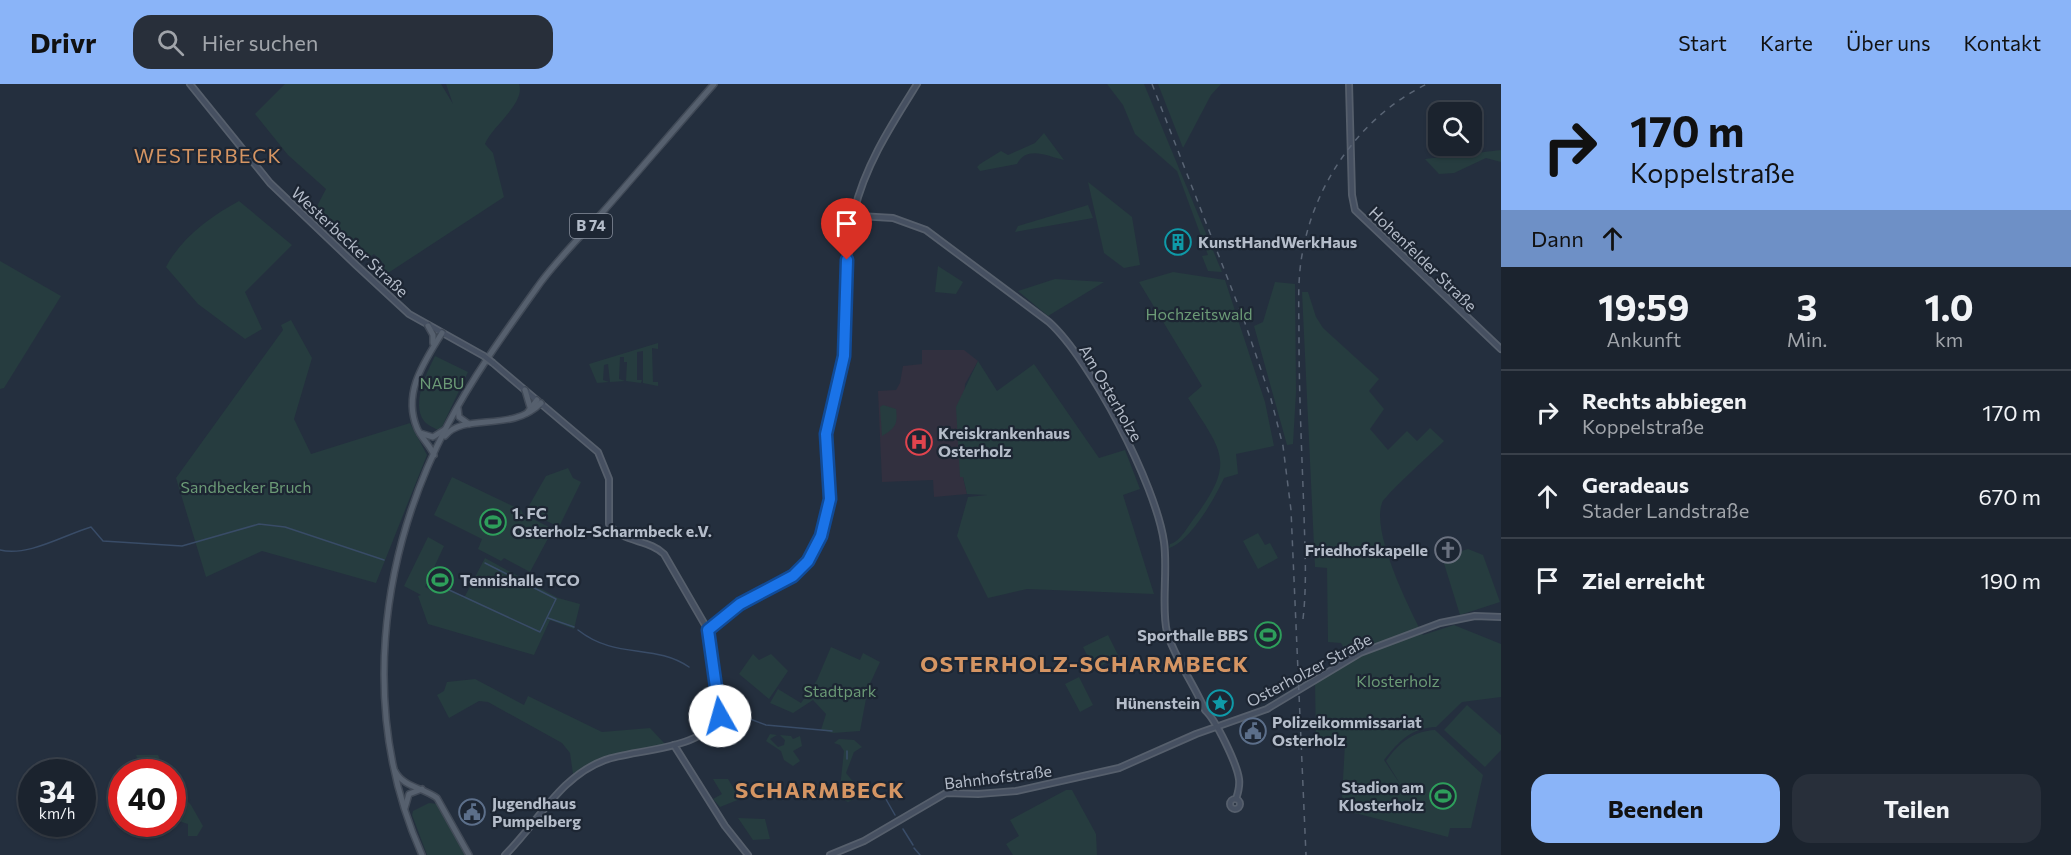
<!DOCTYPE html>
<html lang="de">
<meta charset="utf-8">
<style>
:root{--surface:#1b232e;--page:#282f3a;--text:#f1f3f6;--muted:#a0a4aa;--line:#39404a;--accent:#8ab4f8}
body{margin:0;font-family:Commissioner,sans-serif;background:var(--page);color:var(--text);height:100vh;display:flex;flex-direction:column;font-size:22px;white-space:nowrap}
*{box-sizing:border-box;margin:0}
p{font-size:20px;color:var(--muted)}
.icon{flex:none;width:33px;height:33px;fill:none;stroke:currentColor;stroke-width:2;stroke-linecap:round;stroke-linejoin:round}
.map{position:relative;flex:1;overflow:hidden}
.side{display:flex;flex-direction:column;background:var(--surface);width:570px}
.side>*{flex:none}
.top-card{background:#8ab4f8;color:#111;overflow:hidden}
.buttons{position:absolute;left:1428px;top:18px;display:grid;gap:12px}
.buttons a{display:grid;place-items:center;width:54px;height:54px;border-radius:12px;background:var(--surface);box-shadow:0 2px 4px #0004,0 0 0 2px var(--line);font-size:30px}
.speed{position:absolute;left:18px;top:675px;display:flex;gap:12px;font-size:30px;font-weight:700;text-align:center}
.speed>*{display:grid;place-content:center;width:78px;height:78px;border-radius:50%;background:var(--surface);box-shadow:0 2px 4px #0004,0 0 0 2px var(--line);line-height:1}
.speed small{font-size:15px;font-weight:400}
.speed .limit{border:9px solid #d22;background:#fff;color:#111}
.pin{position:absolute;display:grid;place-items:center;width:51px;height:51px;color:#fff;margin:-62px -26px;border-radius:50% 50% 50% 0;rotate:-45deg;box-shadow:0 0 6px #0007}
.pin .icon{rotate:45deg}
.me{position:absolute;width:66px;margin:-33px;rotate:353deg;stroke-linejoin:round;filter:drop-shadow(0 0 4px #0008)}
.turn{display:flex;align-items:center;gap:21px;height:126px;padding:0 30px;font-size:27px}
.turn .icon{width:78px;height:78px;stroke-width:2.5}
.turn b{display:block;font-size:42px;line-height:51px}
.then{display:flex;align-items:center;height:57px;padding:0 30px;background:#0003;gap:12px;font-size:22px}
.eta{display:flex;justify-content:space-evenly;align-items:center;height:102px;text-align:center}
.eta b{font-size:36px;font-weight:700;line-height:42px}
.cta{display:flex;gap:12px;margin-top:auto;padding:12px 30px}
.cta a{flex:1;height:69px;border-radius:18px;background:var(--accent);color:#111;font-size:24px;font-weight:700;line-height:69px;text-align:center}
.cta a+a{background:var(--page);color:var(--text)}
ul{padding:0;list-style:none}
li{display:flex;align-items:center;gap:18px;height:84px;padding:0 30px;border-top:2px solid var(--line)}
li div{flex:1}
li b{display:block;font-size:22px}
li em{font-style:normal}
header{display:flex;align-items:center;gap:36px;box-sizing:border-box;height:84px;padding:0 30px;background:var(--accent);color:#111}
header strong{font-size:28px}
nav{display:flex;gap:33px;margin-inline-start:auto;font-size:21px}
.search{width:420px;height:54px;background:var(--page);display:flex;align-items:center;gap:15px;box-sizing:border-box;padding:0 21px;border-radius:18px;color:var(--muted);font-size:22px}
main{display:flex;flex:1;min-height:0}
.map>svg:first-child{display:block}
.medical{fill:#32303f}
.green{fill:#263c3f}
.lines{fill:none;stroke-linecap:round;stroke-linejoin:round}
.stream{stroke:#394c67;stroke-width:1.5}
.secondary-casing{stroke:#565f6c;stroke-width:8}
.primary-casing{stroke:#414a57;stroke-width:8}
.secondary{stroke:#465061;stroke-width:4.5}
.primary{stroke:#56606e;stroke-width:5}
.rail{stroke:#5a6575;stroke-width:1.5;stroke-dasharray:6 6;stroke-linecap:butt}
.secondary-bridge-casing{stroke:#565f6c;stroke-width:8;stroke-linecap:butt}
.secondary-bridge{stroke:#465061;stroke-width:4.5}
.route-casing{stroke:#114b97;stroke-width:15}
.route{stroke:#1a73e8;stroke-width:10}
.labels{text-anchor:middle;stroke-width:4.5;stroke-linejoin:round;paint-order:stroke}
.shield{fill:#1d2633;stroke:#878f9c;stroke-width:1.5}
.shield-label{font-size:15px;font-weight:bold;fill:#b4bcc9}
.street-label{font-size:16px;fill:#b4bcc9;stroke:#1d2633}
.poi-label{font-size:16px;font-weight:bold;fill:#b4bcc9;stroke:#1d2633;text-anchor:start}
.park-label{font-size:16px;fill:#6b9a76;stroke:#1d2633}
.quarter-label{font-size:20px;letter-spacing:1.5px;fill:#d59563;stroke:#1d2633}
.district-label{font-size:22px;font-weight:bold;letter-spacing:1.5px;fill:#d59563;stroke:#1d2633}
</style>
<header>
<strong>Drivr</strong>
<div class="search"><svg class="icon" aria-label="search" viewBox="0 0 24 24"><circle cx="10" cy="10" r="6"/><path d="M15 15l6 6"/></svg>Hier suchen</div>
<nav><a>Start</a><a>Karte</a><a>Über uns</a><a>Kontakt</a></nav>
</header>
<main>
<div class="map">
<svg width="1501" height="771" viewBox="0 0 1501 771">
<rect width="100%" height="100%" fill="#242f3e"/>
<polygon class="medical" points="922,266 964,266 978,277 965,300 961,393 963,393 967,410 934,413 933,396 882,398 878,307 896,306 900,299 903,282 922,280"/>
<g class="green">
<path d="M285,0H441L453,20L446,0H519C526,19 492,42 485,60L493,69L504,113L385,191L380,184L384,180L374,170L370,173L316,124L326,105L288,71L255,30Z"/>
<polygon points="1107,0 1144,0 1222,188 1208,187 1202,172 1208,171 1177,87 1135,50 1123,21"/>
<polygon points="1158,0 1221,0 1211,11 1183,64"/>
<path d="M1044,49L1064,76C1047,72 1027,61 1017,80L980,87L977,83L980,80L1001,67L1008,71L1035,59Z"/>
<polygon points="1501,66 1501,78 1486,74 1454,89 1439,90 1425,75"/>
<polygon points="1088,98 1132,133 1140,181 1124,184 1104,169"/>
<path d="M239,117L292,161L245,208L262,245L245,255L198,220L166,183C181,154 211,132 239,117Z"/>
<polygon points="1088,121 1093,134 1015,148 1018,142"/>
<polygon points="0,177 61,212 4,304 0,305"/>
<polygon points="938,182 963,198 956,210 935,208"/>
<path d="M1173,188L1225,196L1265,318L1274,362L1236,370L1238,390L1224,394C1215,414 1190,458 1169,464L1170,460C1180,458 1188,442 1195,433C1237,377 1221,367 1188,314L1202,302L1139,198Z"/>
<polygon points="1055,195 1104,198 1048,232 1018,207"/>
<polygon points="1275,198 1295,200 1296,308 1293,360 1287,361 1254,242 1263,238"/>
<path d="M1302,208H1308L1316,233L1323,244L1379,295L1369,307L1384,325L1370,345L1388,366L1407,347L1417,357L1430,344L1444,357C1434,367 1385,411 1382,419C1371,448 1409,524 1423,551L1454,541L1501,560V613L1462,618L1436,643C1411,644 1399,657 1384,676L1404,706L1386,677C1399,659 1413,647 1435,646L1483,691L1471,744H1450L1448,753L1351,728L1342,714L1345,659L1316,658L1315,598L1351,576L1341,559L1328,558L1327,484L1315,483Z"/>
<polygon points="291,236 312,274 294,335 311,370 410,339 427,371 376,499 262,467 206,493 176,394 283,246 281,241"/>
<polygon points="658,259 658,265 652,264 653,298 658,298 658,302 643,299 643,267 637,268 637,296 642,296 641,299 626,297 627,278 624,278 624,273 620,273 619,295 625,297 610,298 608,280 604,281 603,296 609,298 597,299 589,280"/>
<path d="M435,272L468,288L440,347C435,344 428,342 424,337C411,319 427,288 435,272Z"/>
<polygon points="978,277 997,307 1034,280 1099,374 1125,366 1140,405 1123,411 1154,510 1027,505 988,514 957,452 968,413 987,411 967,410 963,393 960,393 956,323"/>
<path d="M883,321L896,325C898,341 895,344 882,352L880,323Z"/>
<polygon points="568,384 573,394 581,398 559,443 526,427 546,392"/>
<polygon points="452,393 521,426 523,430 553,445 530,488 504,474 501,477 478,465 482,455 434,431"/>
<polygon points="1258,449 1265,461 1270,459 1278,474 1258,485 1243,457"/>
<polygon points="428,453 444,462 425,503 438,510 447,505 464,514 485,474 558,514 580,520 574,545 550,536 534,571 428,540 418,512 421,511 404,502"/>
<polygon points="1468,465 1483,471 1500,518 1460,531 1442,473"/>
<polygon points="1108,551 1119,573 1094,585 1083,563"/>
<polygon points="831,563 860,576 863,569 880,578 868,604 860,647 833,649 821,646 826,630 813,616 793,629 770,619 778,605 801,619 817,596"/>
<polygon points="753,570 759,576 771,570 788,587 769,615 739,590"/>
<polygon points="1079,593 1093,621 1080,628 1065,600"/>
<polygon points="475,595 524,621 528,612 602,648 650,644 665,660 599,675 573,690 570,669 562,659 488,618 479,617 449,634 437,611 444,607 447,598"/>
<polygon points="1467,621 1501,651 1501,666 1485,683 1444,646"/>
<polygon points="770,650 777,651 770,655 778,663 784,661 785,656 780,651 791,652 793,655 800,652 802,662 793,667 800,677 793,682 784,676 781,667 766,657"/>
<polygon points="839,655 854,656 862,663 854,668 846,689 863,710 848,718 839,713 844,667 840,661 834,659"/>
<polygon points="136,671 158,671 166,688 142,688"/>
<polygon points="713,695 728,695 740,715 720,723 713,715 722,710"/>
<polygon points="172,700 191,721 203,742 197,752 188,752 188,740 173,735"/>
<polygon points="1066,706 1072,706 1096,750 1097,771 1013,771 1006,760 1019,752 1010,736"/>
<polygon points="429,719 438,720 465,771 427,771 412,731 413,727"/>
<polygon points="738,734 765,735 770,755 753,756"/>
</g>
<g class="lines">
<g class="stream">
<path d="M0,466C28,473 64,451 91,443L103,457L182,462L259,440L285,443L384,476"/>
<polyline points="444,508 447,505 540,548 556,515 485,479"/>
<polyline points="548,534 574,543"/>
<path d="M578,546C616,576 654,559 689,583"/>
<polyline points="725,621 750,635 766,641 832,647"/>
<polyline points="847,675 847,667"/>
<polyline points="883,710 895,731"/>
<polyline points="903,745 913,761"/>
<polyline points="914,764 920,771"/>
</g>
<g class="secondary-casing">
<g id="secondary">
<polyline points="190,0 270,99 356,181 409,230 484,272"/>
<polyline points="1349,0 1352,111 1355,126 1501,265"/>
<circle cx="853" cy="133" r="5"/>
<path d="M854,128C865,81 892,40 917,0"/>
<path d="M859,132L893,134L926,146L1049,238C1091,276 1156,401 1164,458C1168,485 1161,525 1167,548C1173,571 1195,602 1205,626C1216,636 1237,680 1239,695C1240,702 1238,709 1236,715"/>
<path d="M493,279L598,368L609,395V440C622,459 649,455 664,470L708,546"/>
<polyline points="708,546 740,520 793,492 808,477 821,452 830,423 826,349 843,284 846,192 852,138"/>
<polyline points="674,661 725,742 748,771"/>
<circle cx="1235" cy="720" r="5"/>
<path d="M505,771C538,739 559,693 605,676C635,665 710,666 720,628L708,546"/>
<polyline points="830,771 864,757 946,709 978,710 1016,707 1119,684 1196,650 1267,625 1360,569 1440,539 1475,532 1501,533"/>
</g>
</g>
<g class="primary-casing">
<g id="primary">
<polyline points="428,242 433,251 433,259"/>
<polyline points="525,306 530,323"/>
<polyline points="458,324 459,333 469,340"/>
<polyline points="527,329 537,316"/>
<polyline points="420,349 433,353 444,346"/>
<path d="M445,352C464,328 512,349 541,319"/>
<path d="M434,371C430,361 421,354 417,344C402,308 425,277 442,249"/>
<path d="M395,687C403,703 424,704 437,714L469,771"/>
<polyline points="405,724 409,710 422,705"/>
<path d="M422,771C360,632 378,475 447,342C473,292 508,244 541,198C559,174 581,152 601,130C639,87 676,43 714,0"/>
</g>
</g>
<use href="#secondary" class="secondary"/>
<use href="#primary" class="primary"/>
<g class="rail">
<polyline points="1152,0 1245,239 1271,315 1283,362 1291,426 1306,771"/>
<path d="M1303,535C1307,500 1305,466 1304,431C1302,371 1299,312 1299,253C1299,224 1297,194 1303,166C1316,96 1363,31 1427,0"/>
</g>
<g class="secondary-bridge-casing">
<polyline id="secondary-bridge" points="484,272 493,279"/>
</g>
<use href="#secondary-bridge" class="secondary-bridge"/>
</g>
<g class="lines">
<g class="route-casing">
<polyline id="route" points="720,632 708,546 740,520 793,492 808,477 821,452 830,415 826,350 844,272 847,176"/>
</g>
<use href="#route" class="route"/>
</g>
<defs>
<g id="building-ring" transform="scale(1.35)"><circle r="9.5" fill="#1d2633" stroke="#0f9aa8" stroke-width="1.5"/><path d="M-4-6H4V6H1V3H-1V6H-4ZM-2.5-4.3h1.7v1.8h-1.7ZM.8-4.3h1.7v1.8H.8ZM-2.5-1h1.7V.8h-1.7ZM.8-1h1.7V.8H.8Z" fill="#0f9aa8"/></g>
<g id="hospital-ring" transform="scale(1.35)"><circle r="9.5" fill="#1d2633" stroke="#e0444e" stroke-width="1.5"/><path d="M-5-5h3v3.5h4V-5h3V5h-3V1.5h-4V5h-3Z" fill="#e0444e"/></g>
<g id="stadium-ring" transform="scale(1.35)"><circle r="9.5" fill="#1d2633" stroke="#2e9e5b" stroke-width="1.5"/><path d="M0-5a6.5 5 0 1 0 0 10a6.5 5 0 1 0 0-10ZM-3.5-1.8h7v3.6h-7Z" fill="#2e9e5b"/></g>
<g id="church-ring" transform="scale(1.35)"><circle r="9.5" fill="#1d2633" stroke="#6b7280" stroke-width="1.5"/><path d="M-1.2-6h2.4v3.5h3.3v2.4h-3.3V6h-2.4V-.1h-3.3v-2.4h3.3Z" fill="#6b7280"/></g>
<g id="sight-ring" transform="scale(1.35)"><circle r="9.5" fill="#1d2633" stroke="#0f9aa8" stroke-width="1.5"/><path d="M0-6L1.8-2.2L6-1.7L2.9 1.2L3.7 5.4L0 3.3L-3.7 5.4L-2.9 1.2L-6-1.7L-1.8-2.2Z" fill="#0f9aa8"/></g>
<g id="civic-ring" transform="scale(1.35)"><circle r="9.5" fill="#1d2633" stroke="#5c6f8a" stroke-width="1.5"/><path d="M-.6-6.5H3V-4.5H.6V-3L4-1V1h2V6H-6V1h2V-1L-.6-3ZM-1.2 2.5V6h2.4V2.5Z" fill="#5c6f8a"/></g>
</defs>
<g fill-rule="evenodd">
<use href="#building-ring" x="1178" y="158"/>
<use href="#hospital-ring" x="919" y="358"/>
<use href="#stadium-ring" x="493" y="438"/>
<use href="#church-ring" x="1448" y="466"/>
<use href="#stadium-ring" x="440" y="496"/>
<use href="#stadium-ring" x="1268" y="551"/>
<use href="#sight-ring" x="1220" y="619"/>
<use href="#civic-ring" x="1253" y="647"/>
<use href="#stadium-ring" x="1443" y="712"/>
<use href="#civic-ring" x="472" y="728"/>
</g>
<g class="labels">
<rect class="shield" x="570" y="130" width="42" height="24" rx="4.5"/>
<g class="shield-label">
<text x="591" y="147">B 74</text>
</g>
<g class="street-label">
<text transform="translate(350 158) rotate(43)" y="6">Westerbecker Straße</text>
<text transform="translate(1423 175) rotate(44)" y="6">Hohenfelder Straße</text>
<text transform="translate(1111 309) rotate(60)" y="6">Am Osterholze</text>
<text transform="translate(1309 586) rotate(-28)" y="6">Osterholzer Straße</text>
<text transform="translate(998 693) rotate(-7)" y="6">Bahnhofstraße</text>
</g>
<g class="poi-label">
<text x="1198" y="164">KunstHandWerkHaus</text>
<text x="938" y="355">Kreiskrankenhaus<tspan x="938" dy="18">Osterholz</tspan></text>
<text x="512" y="435">1. FC<tspan x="512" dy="18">Osterholz-Scharmbeck e.V.</tspan></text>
<text x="1428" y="472" text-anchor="end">Friedhofskapelle</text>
<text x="460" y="502">Tennishalle TCO</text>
<text x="1248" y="557" text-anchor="end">Sporthalle BBS</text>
<text x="1200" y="625" text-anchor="end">Hünenstein</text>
<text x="1272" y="644">Polizeikommissariat<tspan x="1272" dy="18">Osterholz</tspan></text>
<text x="1424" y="709" text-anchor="end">Stadion am<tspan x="1424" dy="18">Klosterholz</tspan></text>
<text x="492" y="725">Jugendhaus<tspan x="492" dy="18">Pumpelberg</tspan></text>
</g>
<g class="park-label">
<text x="1199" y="236">Hochzeitswald</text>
<text x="442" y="305">NABU</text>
<text x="246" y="409">Sandbecker Bruch</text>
<text x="1398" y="603">Klosterholz</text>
<text x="840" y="613">Stadtpark</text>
</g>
<g class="quarter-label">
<text x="208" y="79">WESTERBECK</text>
</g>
<g class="district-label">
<text x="1085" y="588">OSTERHOLZ-SCHARMBECK</text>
<text x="820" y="714">SCHARMBECK</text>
</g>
</g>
</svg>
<div class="buttons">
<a><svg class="icon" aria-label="search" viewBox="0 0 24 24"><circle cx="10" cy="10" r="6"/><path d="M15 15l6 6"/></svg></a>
</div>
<div class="speed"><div>34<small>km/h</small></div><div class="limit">40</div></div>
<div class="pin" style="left:847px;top:176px;background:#d93025"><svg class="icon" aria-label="arrive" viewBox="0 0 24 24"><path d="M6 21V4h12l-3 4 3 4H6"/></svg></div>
<svg class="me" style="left:720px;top:632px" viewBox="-20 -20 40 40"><circle r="19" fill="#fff"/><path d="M0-13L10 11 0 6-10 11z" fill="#1a73e8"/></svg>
</div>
<section class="side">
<div class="top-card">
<div class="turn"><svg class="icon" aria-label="right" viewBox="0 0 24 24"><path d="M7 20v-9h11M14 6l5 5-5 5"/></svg><div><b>170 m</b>Koppelstraße</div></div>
<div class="then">Dann<svg class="icon" aria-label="ahead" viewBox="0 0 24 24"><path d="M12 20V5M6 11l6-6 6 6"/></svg></div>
</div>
<div class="eta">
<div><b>19:59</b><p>Ankunft</p></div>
<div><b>3</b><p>Min.</p></div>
<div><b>1.0</b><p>km</p></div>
</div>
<ul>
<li><svg class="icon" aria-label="right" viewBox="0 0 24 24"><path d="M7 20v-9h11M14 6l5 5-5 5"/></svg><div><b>Rechts abbiegen</b><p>Koppelstraße</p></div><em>170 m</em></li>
<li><svg class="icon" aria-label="ahead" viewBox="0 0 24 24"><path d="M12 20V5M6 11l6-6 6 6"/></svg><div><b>Geradeaus</b><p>Stader Landstraße</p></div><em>670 m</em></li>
<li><svg class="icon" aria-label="arrive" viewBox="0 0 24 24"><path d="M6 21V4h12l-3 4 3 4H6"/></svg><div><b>Ziel erreicht</b></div><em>190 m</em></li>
</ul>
<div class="cta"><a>Beenden</a><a>Teilen</a></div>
</section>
</main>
